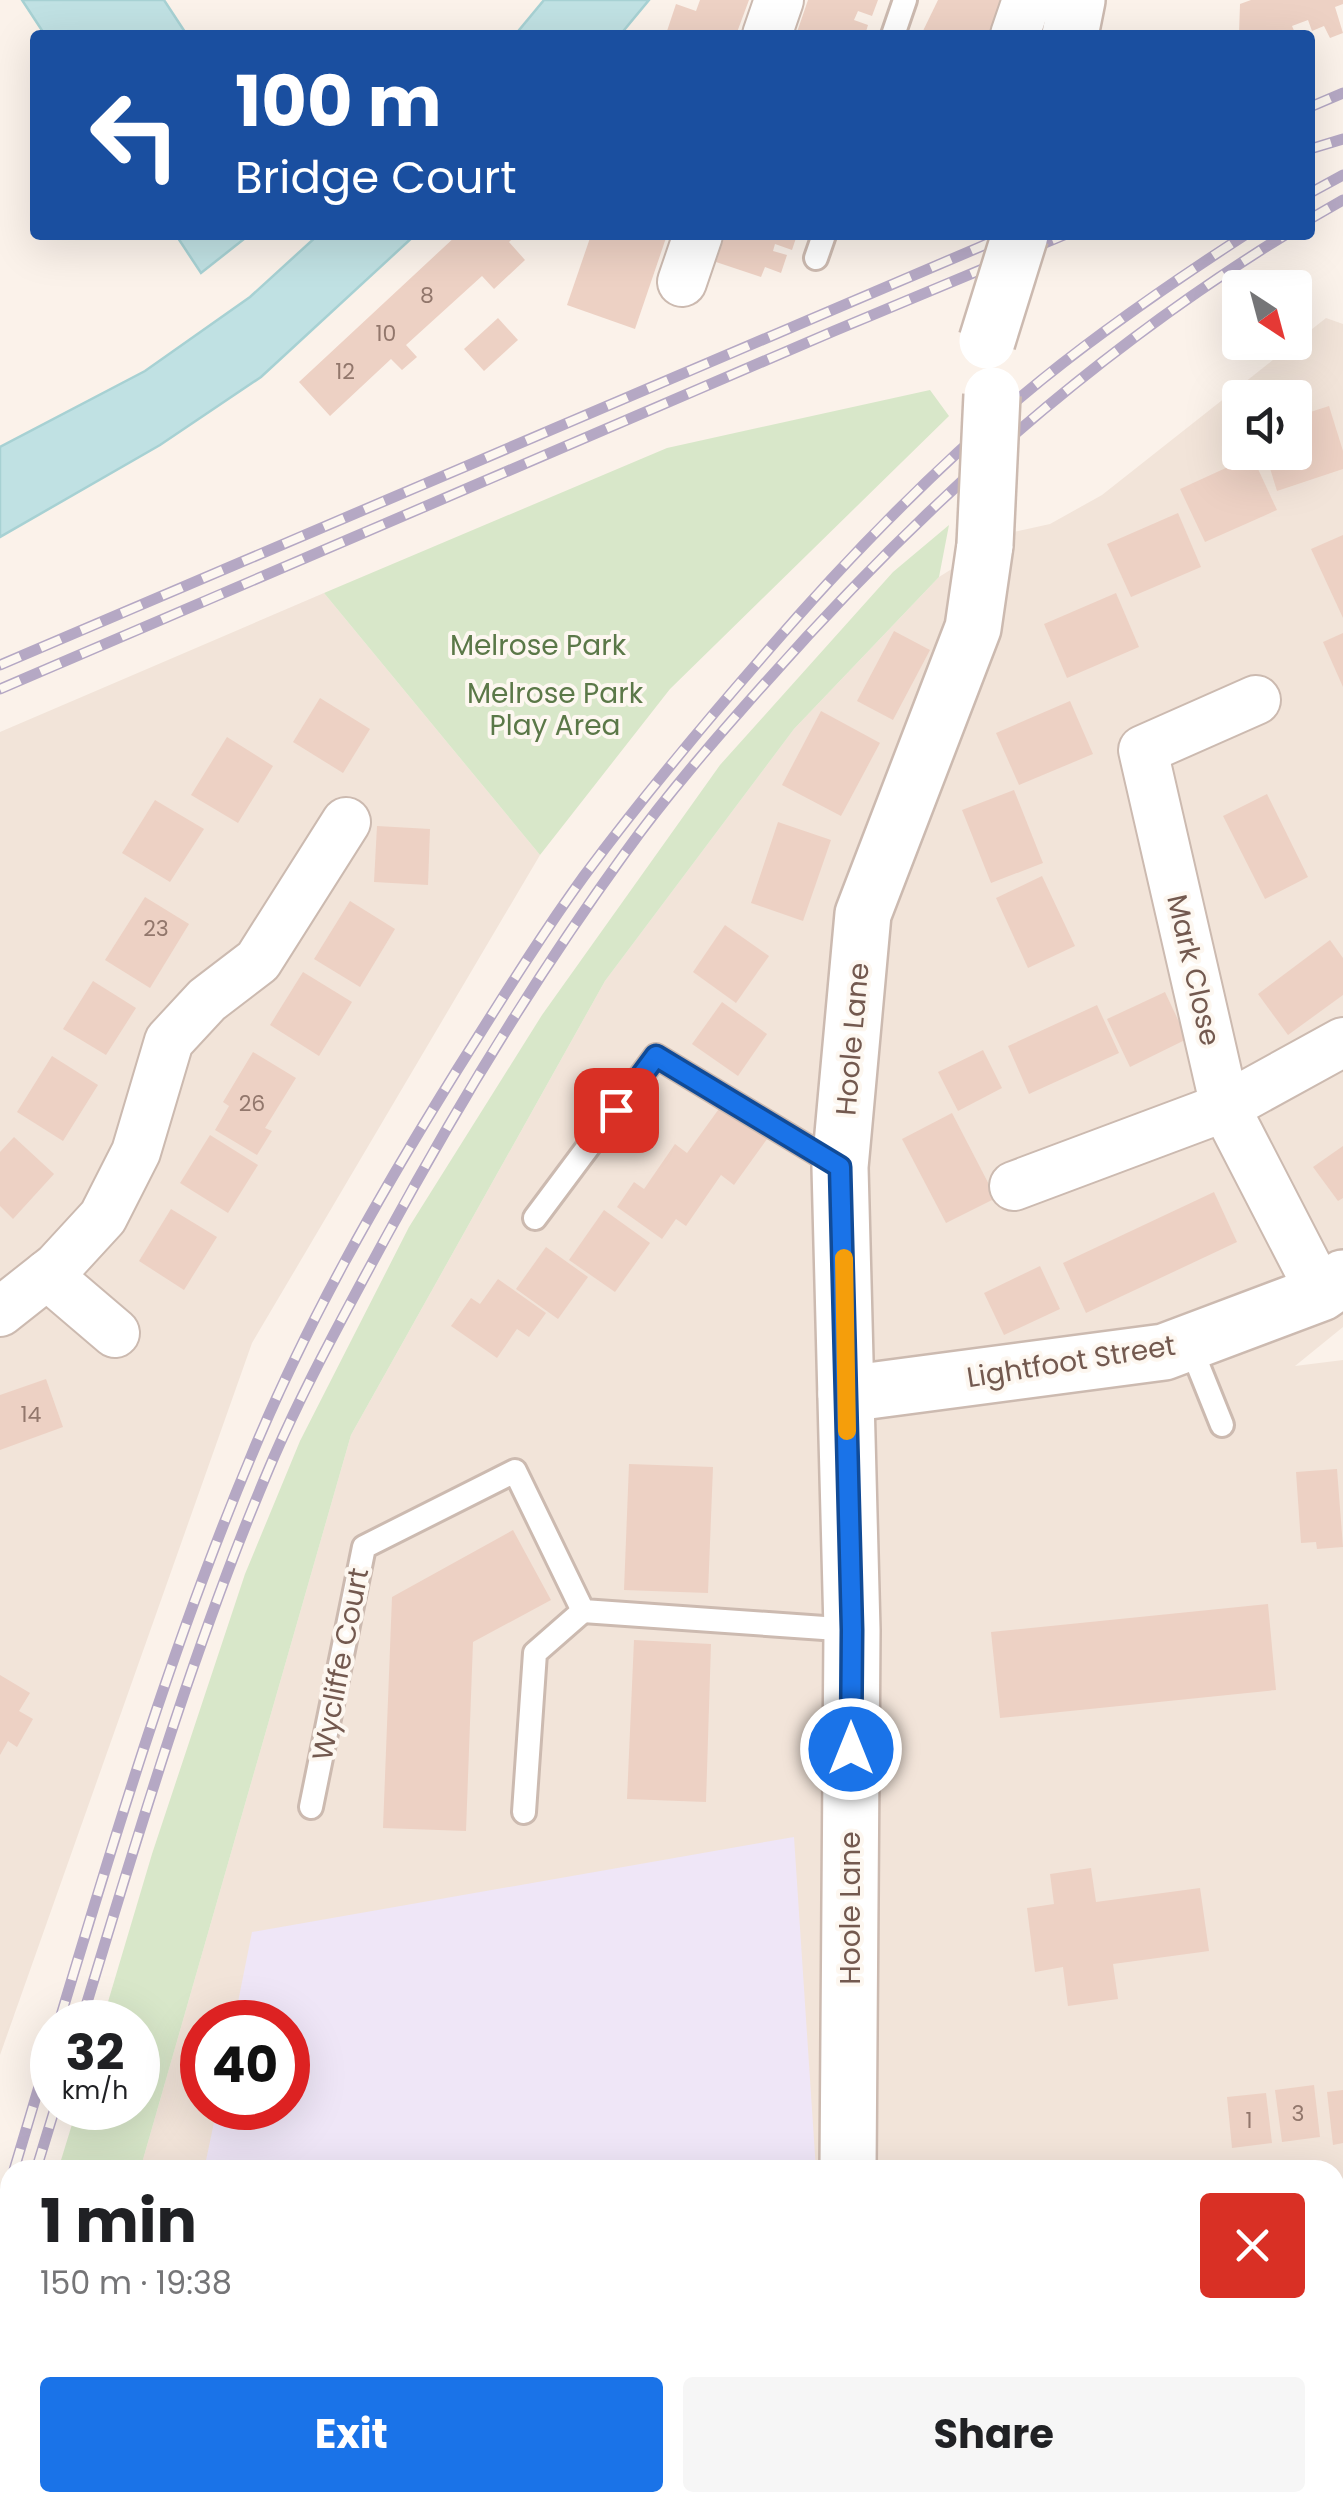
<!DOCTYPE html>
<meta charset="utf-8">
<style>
:root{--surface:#fff;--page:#f6f6f6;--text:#202124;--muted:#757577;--accent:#1a73e8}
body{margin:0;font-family:Poppins,sans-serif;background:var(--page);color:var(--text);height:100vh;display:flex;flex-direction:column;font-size:38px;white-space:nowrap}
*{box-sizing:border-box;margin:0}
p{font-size:32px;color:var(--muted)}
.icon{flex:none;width:55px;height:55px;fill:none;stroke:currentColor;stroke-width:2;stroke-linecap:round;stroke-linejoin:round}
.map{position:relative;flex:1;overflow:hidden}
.side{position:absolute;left:0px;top:2160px;width:1345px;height:352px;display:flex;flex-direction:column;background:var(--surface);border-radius:30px 30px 0 0;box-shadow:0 10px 40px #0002}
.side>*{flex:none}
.banner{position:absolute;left:30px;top:30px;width:1285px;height:210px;border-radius:10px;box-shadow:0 10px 40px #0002;background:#1a4fa0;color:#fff;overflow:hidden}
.needle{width:65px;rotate:144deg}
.controls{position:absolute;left:1222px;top:270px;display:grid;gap:20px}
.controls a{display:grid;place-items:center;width:90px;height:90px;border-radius:10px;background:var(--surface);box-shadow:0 10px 40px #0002;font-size:50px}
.speed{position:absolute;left:30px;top:2000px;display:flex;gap:20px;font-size:50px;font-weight:700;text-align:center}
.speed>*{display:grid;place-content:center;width:130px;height:130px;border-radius:50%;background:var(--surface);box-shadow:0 10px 40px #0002;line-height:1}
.speed small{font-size:25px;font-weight:400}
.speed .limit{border:15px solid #d22;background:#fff;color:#111}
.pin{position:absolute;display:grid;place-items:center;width:85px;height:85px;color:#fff;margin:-42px;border-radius:20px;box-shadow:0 5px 15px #0006}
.me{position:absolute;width:110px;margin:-55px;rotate:0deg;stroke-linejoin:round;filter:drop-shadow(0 0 8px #0008)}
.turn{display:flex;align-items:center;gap:35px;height:210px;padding:0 40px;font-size:45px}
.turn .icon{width:130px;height:130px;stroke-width:2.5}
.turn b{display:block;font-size:70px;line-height:85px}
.round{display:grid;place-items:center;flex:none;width:105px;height:105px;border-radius:10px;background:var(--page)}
.summary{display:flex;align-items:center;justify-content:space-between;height:170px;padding:0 40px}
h1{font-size:60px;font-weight:700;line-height:75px}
.button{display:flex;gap:20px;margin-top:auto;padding:20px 40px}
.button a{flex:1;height:115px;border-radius:10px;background:var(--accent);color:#fff;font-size:40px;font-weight:700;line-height:115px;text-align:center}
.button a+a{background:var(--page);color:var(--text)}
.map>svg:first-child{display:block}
.residential{fill:#f2e4d9;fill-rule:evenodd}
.education{fill:#efe6f7}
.green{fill:#d8e7c9}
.water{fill:#c0e1e3;stroke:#a7d1d3;stroke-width:2.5}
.building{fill:#edd1c4}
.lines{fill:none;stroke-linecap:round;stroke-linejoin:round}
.service-casing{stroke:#ccbab0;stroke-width:28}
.minor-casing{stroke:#ccbab0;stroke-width:52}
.tertiary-casing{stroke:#ccbab0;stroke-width:60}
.service{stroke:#fff;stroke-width:22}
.minor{stroke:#fff;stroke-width:48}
.tertiary{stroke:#fff;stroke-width:55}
.rail-casing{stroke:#b5a8c4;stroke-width:11}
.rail{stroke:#fdf7f0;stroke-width:8;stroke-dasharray:22;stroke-linecap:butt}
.tertiary-bridge-casing{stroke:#ccbab0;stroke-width:60;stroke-linecap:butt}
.tertiary-bridge{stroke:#fff;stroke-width:55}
.route-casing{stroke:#114b97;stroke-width:25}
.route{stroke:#1a73e8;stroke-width:18}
.slow{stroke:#f59e0b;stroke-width:18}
.labels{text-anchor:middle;stroke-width:8;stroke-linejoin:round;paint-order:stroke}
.number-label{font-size:22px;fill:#92776c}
.park-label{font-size:28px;fill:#5b7848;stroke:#fdf7f0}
.street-label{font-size:28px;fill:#73594f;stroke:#fdf7f0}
</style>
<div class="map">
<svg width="1343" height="2511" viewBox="0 0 1343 2511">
<rect width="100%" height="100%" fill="#fbf2ea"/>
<g class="residential">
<path d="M1326,318L1343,324V1327L1295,1366L1343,1360V2511H42L45,2502H1335V2170H140L351,1435L605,981L794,729L939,577L1009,533L1050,524L1102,495ZM1240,398H1295V452H1240ZM202,2022H288V2108H202Z"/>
<polygon points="324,593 540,855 252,1343 0,2055 0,732"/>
</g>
<g class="education">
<polygon points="794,1837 816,2170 204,2170 217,2108 288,2108 288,2022 234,2022 252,1932"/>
<polygon points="137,2502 838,2502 839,2511 135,2511"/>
</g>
<g class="green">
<polygon points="930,390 949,416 670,689 540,855 324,593 667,448"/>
<polygon points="949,525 939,577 794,729 605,981 351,1435 140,2170 58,2170 77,2108 138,2108 138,2022 102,2022 152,1854 245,1574 300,1441 409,1227 542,1015 720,765 893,572"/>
<polygon points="10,2331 10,2502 45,2503 42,2511 0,2511 0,2365"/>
</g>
<g class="water">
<polygon points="22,0 164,0 187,35 45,35"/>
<polygon points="544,0 649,0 620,35 515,35"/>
<polygon points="176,235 249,235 201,273"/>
<polygon points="318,235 415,235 261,377 160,445 0,537 0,447 145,371 250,297"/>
</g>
<g class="building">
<polygon points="700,0 749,0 736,35 682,35 667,31 676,4 696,11"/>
<polygon points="808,0 878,0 872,16 858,11 854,20 868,25 865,35 796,35"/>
<polygon points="938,0 1002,0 990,35 921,35"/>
<polygon points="1251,0 1343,0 1343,4 1335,7 1343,33 1330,38 1324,26 1312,31 1308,20 1292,26 1296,35 1239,35 1240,4"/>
<polygon points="457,235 516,235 509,242 525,260 494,289 482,276 406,345 417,357 402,370 391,359 330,416 299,382"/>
<polygon points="591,235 667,235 635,329 567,305"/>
<polygon points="725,235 797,235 792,250 775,244 773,251 787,255 781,273 765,267 761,277 716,262"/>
<polygon points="498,318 518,340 484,371 464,349"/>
<polygon points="1329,406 1343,451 1343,469 1277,491 1265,452 1295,452 1295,417"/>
<polygon points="1252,456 1277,510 1205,542 1180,489"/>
<polygon points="1178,513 1201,567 1131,597 1107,544"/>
<polygon points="1343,535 1343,618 1311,549"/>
<polygon points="1116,593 1139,647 1067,678 1044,624"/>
<polygon points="894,631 930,650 893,720 857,701"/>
<polygon points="1343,633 1343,687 1323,642"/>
<polygon points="320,698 370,729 343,773 293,742"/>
<polygon points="1070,701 1093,754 1019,785 996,733"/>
<polygon points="821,711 880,743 841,816 782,785"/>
<polygon points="227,737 273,766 238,823 191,795"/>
<polygon points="1014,790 1043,863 991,883 962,810"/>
<polygon points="1267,794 1308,877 1265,899 1223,816"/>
<polygon points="155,800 204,829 170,882 122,853"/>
<polygon points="778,822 831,840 803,921 751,903"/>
<polygon points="377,826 430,829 428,885 374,882"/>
<polygon points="1042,876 1075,946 1028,968 996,898"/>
<polygon points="145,897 189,924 150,988 105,960"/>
<polygon points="350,901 395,929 360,987 314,959"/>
<polygon points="725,925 769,956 736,1003 693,972"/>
<polygon points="1330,940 1343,958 1343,995 1288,1035 1258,994"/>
<polygon points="303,972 352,1002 319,1056 270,1025"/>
<polygon points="93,981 136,1008 106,1055 63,1029"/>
<polygon points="1165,992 1187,1039 1130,1067 1107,1019"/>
<polygon points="722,1002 767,1034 738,1076 692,1044"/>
<polygon points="1097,1005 1119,1053 1029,1094 1008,1046"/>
<polygon points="983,1050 1002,1088 958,1111 938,1072"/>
<polygon points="253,1052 296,1078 265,1128 272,1131 257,1155 215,1130 229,1106 223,1102"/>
<polygon points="52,1056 98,1085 63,1141 17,1112"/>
<polygon points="721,1106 767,1139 734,1185 721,1175 686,1226 676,1219 662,1239 617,1207 634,1182 644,1189 675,1144 687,1153"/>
<polygon points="952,1113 996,1198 946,1223 902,1139"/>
<polygon points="210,1135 258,1165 228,1213 180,1183"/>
<polygon points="14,1137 54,1174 13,1219 0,1206 0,1152"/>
<polygon points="1343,1146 1343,1198 1338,1201 1313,1167"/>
<polygon points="1214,1192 1237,1242 1086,1313 1063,1263"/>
<polygon points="171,1209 217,1237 184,1290 139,1261"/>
<polygon points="604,1210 650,1243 615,1292 569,1260"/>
<polygon points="546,1247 588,1277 558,1319 516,1289"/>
<polygon points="1040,1266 1060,1309 1004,1335 984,1293"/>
<polygon points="498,1279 546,1313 529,1337 517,1329 497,1358 451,1326 471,1298 480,1304"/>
<polygon points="46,1379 63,1427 0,1450 0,1395"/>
<polygon points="629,1464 713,1467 708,1593 624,1590"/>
<polygon points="1337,1469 1343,1547 1317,1549 1316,1542 1301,1543 1296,1472"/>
<polygon points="513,1530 551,1600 473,1642 466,1831 383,1828 392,1597"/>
<polygon points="1268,1604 1276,1690 1000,1718 991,1632"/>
<polygon points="634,1640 711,1644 706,1802 627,1799"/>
<polygon points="0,1675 30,1693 19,1711 33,1719 17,1747 8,1741 0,1755"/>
<polygon points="1091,1868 1096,1902 1200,1888 1209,1951 1113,1964 1118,1999 1068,2006 1063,1967 1035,1972 1027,1908 1054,1904 1050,1874"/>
<polygon points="1314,2085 1320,2137 1282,2142 1275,2090"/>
<polygon points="1343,2090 1343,2143 1333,2145 1327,2092"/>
<polygon points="1266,2093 1272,2143 1232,2148 1227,2097"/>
<polygon points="1343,2262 1343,2317 1335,2318 1335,2263"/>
<polygon points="389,2502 503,2502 504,2511 390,2511"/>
<rect x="628" y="2502" width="78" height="9"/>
<polygon points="1031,2502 1091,2502 1091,2509 1032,2511"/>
<polygon points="1234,2502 1270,2502 1271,2511 1220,2511 1219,2505"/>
</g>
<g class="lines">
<g class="service-casing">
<g id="service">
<polyline points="893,35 905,0"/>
<polyline points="816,258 824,235"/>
<polyline points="535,1218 656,1056 837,1165"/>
<polyline points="1189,1343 1222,1425"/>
<polyline points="311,1807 364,1547 515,1471 583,1611 852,1630"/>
<polyline points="524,1812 535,1653 583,1611"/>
</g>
</g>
<g class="minor-casing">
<g id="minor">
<polyline points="767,35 779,0"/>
<polyline points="1015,35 1027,0"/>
<polyline points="682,282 698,235"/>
<polyline points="1256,700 1143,750 1225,1107 1321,1293"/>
<polyline points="1014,1186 1225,1107 1343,1042"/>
<polyline points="47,1275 115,1333"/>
<polyline points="0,1312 57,1267 103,1217 136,1152 169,1041 207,1000 258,961 346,822"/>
<polyline points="1335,2213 1343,2212"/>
<polyline points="1153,2502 1154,2511"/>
</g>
</g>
<g class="tertiary-casing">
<g id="tertiary">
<polyline points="1070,35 1077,0"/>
<polyline points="846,1394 1164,1352 1321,1293 1343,1278"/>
<polyline points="848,2170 852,1630 840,1167 863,914 973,628 985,545"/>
<polyline points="868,2502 869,2511"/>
</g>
</g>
<use href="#service" class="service"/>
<use href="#minor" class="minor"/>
<use href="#tertiary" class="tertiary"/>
<g class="rail-casing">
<g id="rail">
<polyline points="1310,107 1343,93"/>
<polyline points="1310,149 1343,139"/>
<polyline points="1310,193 1343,175"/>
<polyline points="1310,219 1343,200"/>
<polyline points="0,665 1008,235"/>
<polyline points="0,689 834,331 1064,235"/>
<path d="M59,2022C116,1832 173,1643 250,1459C306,1323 380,1194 457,1070C498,1005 539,938 584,876C639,802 698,731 758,662C839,567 926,476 1022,396C1092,337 1168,285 1245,235"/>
<path d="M81,2022C138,1835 193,1647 270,1466C303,1389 345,1313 385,1239C457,1106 536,976 625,853C668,793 717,737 766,682C919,509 1088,356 1285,235"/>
<polyline points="14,2170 52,2043"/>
<polyline points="36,2170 55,2108"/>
<polyline points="0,2217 10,2184"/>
<polyline points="0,2287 10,2255"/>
</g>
</g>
<use href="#rail" class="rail"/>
<g class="tertiary-bridge-casing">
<g id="tertiary-bridge">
<polyline points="987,341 1020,235"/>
<polyline points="985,545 992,395"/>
</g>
</g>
<use href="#tertiary-bridge" class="tertiary-bridge"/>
</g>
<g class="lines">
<g class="route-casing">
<polyline id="route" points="616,1110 656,1056 840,1167 852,1630 851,1749"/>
</g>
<use href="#route" class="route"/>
<polyline class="slow" points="844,1258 847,1431"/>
</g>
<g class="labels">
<g class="number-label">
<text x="427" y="303">8</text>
<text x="386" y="341">10</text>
<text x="345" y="379">12</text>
<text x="156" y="936">23</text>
<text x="252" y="1111">26</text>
<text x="31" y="1422">14</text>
<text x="1298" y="2121">3</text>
<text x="1249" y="2128">1</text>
</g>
<g class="park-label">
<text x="538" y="655">Melrose Park</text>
<text x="555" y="703">Melrose Park<tspan x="555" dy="32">Play Area</tspan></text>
</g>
<g class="street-label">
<text transform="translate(1194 970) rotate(77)" y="10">Mark Close</text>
<text transform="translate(852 1039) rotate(-85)" y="10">Hoole Lane</text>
<text transform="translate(1071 1361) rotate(-9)" y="10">Lightfoot Street</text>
<text transform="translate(340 1664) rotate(-79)" y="10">Wycliffe Court</text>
<text transform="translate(850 1908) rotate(-90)" y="10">Hoole Lane</text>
</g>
</g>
</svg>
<div class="controls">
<a><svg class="needle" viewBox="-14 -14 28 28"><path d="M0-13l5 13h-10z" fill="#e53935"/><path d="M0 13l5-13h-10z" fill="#757577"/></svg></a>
<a><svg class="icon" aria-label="sound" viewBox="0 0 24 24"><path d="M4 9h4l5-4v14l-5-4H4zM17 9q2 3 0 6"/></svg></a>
</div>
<div class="speed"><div>32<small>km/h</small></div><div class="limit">40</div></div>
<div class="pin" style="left:616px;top:1110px;background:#d93025"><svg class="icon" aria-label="arrive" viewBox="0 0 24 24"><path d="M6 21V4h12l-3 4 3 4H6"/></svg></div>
<svg class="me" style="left:851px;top:1749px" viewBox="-20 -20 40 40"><circle r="17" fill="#1a73e8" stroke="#fff" stroke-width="3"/><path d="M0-11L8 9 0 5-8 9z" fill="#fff"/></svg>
<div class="banner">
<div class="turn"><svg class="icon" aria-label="left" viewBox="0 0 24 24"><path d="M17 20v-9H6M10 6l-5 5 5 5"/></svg><div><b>100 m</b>Bridge Court</div></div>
</div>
<section class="side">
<div class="summary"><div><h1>1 min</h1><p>150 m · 19:38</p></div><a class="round" style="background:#d93025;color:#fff"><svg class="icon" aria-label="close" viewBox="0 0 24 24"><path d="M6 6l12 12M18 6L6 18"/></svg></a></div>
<div class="button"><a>Exit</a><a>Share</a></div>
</section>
</div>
